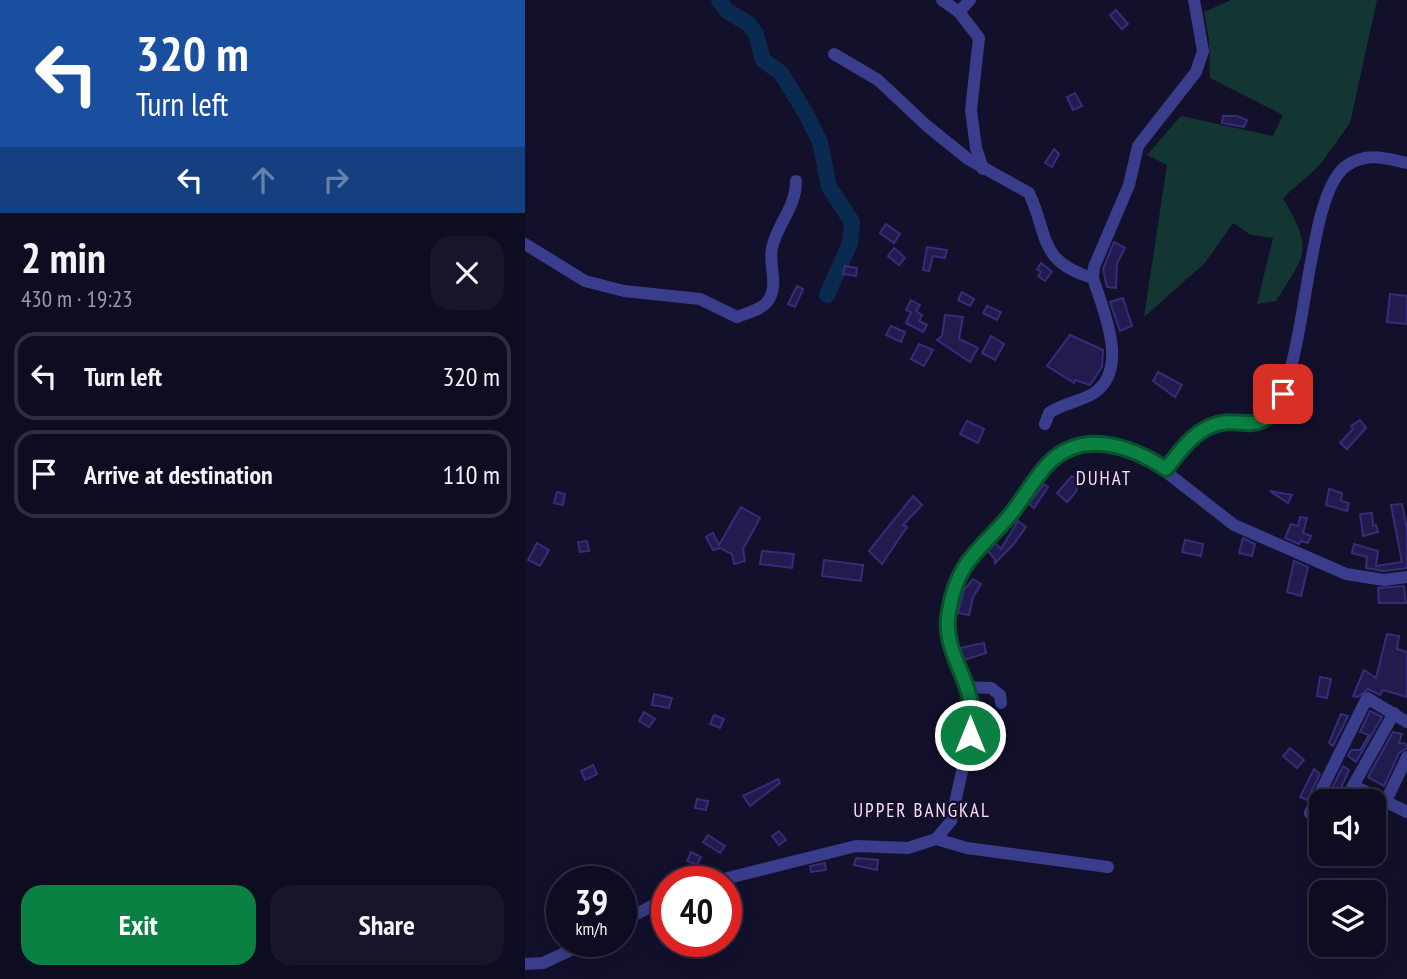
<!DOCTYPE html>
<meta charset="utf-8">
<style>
:root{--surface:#0e0c21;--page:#17152a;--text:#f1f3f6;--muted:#9b9ba5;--line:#2e2c3f;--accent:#0b8043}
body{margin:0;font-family:"PT Sans Narrow",sans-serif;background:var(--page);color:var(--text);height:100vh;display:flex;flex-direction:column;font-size:26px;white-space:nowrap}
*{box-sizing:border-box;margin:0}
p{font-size:23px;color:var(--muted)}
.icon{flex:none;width:38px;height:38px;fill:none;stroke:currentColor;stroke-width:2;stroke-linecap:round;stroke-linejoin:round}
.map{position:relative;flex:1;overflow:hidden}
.side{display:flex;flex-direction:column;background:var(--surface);width:525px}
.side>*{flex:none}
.hud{background:#1a4fa0;color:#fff;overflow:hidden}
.fabs{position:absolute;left:784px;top:789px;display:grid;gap:14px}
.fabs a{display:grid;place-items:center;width:77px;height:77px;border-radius:14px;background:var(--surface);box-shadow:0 4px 18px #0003,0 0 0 2px var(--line);font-size:35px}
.speed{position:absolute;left:21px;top:866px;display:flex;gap:14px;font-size:35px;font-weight:700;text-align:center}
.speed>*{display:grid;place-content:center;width:91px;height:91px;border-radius:50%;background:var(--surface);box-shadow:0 4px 18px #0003,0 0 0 2px var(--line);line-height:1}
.speed small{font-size:18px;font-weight:400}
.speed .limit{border:10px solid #d22;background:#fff;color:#111}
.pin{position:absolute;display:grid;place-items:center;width:60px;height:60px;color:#fff;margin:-30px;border-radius:14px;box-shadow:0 4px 10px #0006}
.me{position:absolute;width:77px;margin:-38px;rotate:0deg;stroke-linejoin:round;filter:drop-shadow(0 0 5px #0008)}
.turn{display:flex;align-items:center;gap:24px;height:147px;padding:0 21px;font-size:32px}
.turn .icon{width:91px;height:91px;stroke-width:2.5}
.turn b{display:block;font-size:49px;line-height:60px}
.lanes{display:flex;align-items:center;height:66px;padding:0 21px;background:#0003;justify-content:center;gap:35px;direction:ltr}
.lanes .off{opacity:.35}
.round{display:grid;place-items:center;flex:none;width:74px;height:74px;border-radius:21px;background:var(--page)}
.overview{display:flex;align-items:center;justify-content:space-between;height:119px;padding:0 21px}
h1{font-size:42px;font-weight:700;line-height:52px}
.action{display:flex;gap:14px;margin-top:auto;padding:14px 21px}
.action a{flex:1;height:80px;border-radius:21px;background:var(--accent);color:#fff;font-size:28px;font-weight:700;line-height:80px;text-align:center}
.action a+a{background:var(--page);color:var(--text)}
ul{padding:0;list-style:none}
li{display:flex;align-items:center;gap:21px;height:88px;margin:0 14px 10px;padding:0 7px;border:4px solid var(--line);border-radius:21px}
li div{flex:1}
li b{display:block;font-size:26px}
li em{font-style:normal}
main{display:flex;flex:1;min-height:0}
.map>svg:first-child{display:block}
.green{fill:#133632}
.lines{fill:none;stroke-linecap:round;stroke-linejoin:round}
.river{stroke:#0b2a50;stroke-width:16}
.building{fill:#221b4d;stroke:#362d7a;stroke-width:2}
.minor{stroke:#3a3d8c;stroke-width:12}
.route-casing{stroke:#07532c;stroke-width:18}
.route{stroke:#0b8043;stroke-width:12}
.labels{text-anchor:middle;stroke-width:5;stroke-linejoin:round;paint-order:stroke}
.neighbourhood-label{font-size:19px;letter-spacing:2px;fill:#ffddf5;stroke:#13102c}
</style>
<main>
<section class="side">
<div class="hud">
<div class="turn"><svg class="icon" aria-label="left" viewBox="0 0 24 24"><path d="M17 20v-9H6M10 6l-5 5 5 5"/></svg><div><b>320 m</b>Turn left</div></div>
<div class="lanes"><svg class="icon" aria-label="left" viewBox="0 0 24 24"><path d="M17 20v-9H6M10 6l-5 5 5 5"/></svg><svg class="icon off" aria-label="ahead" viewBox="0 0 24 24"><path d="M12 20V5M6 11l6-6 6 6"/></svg><svg class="icon off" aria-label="right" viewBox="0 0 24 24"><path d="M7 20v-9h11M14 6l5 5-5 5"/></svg></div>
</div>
<div class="overview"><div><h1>2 min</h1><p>430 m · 19:23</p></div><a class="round"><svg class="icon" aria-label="close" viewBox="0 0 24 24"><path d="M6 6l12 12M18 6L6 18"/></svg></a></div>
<ul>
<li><svg class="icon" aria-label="left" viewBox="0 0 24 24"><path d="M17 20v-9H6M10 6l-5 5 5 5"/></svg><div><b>Turn left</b></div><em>320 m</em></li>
<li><svg class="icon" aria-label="arrive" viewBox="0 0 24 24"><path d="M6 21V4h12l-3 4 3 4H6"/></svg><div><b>Arrive at destination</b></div><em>110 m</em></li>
</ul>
<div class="action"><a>Exit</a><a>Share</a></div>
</section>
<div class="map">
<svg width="882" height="979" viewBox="0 0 882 979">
<rect width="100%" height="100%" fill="#13102c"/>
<path class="green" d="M706,0H852L825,123L794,166L758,198C788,250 782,252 751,301L732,304L748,238L726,235L708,223L680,263L619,317L642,165L622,155L656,116L748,136L758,115L685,78L684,40L679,12Z"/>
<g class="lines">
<polyline class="river" points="194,0 202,11 224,24 231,34 238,60 256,73 280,112 295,142 304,187 327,222 325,243 302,295"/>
</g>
<g class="building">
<polygon points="591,10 603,24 597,29 585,15"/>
<polygon points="550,93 557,106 548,110 542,97"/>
<polygon points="698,116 712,116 722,120 719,127 697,123"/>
<polygon points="529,149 534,154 527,167 520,163"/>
<polygon points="361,224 375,234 369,243 355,233"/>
<polygon points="589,242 600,248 592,263 591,288 582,287 578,269"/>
<polygon points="402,247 422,250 420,258 408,256 404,271 398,270"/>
<polygon points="369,248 380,258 374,265 363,256"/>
<polygon points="516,263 527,272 520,281 513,276 516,272 512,269"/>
<polygon points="320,266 332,268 331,276 318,274"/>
<polygon points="272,286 278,289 270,307 263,304"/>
<polygon points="437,292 449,299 445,306 433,300"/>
<polygon points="865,294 882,296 882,324 862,322"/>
<polygon points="598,298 607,326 595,331 585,302"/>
<polygon points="386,300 395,305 391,311 397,315 394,321 402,325 398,332 381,323 386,312 381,310"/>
<polygon points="462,306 476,312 472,320 458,313"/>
<polygon points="420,315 438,317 434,339 453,348 445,362 412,340 417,336"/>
<polygon points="366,326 380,332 376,342 361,335"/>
<polygon points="545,335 578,350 577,367 565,385 550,380 549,383 522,366"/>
<polygon points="466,336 479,344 470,360 457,353"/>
<polygon points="394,344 408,350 399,366 386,359"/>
<polygon points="633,372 657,385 650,397 628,381"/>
<polygon points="835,420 841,428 822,449 815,443 828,429 826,426"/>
<polygon points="442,421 459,429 453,443 435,434"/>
<polygon points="547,476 554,480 551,492 542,502 532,493"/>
<polygon points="519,484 523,487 509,508 504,504"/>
<polygon points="804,489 817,493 816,501 824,503 822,511 801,505"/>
<polygon points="745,491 767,495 763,503"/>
<polygon points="32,492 40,494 38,505 29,503"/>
<polygon points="388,496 397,505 378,525 382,527 357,564 344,551"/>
<polygon points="877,504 882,529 882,568 859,571 841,568 842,557 827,553 829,544 853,551 851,566 877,562 866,505"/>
<polygon points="216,507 235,518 218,549 220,561 209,564 207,554 195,548 188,550 181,537 188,533 194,545"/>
<polygon points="847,513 848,526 851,525 853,532 838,536 835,514"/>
<polygon points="775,517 782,518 778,533 786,536 783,543 776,541 774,544 760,538 766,524 773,526"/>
<polygon points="493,521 501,527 488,545 470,563 470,559 462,550 470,543 476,549"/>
<polygon points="718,538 730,544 727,556 714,553"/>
<polygon points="660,540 678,544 676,556 657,552"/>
<polygon points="62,541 64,551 55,552 53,542"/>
<polygon points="12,543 24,550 15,566 3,560"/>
<polygon points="237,551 269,554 267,568 235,564"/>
<polygon points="299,560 338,565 336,581 297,576"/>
<polygon points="769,561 783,567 776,596 762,592"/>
<polygon points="448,579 456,584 448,597 444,615 433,613 439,590"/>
<polygon points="879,586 881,603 854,603 853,588"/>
<polygon points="862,634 874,636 872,649 882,652 882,697 858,690 855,695 843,689 833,697 828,696 839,670 851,678"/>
<polygon points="459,643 461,653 439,660 435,648"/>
<polygon points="795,677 806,679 802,698 792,696"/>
<polygon points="129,694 147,698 144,708 127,705"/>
<polygon points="459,711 467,711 464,747 461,735 454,734 454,727 460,728"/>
<polygon points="845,711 857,717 831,762 823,756 826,750 835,750 844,735 835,732"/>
<polygon points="119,712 130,719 124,727 114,721"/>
<polygon points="816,714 823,716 808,746 804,743"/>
<polygon points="189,715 199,719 195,728 185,724"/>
<polygon points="868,732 877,734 874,743 882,744 882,748 874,753 859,786 843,777"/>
<polygon points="765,748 779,760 772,768 758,756"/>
<polygon points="68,765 72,774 60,780 56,771"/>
<polygon points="818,766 824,770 810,802 800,802"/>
<polygon points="789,769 795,774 782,800 775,797"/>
<polygon points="253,779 255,783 225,806 218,796"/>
<polygon points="172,799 183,801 181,810 170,808"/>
<polygon points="254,831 261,840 254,845 247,836"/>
<polygon points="183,835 200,846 195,853 178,842"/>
<polygon points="166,852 176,857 172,865 162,861"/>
<polygon points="331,858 353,860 352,870 329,865"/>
<polygon points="300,863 301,870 286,872 285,866"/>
</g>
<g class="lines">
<g class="minor">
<polyline points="417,0 434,12 454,38 446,110 451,148 458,169"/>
<polyline points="434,12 445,0"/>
<path d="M309,54L353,80L402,126L443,159L504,193C524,236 513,262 568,278"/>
<path d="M0,244L60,281L99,291L175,299L212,317C221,313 236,310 242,302C255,286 243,265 247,248C252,224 271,208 271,181"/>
<path d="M520,424L524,413C538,403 555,402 569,393C605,369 578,310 568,278L569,267L604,185L613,146L671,72L678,51L669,0"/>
<path d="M641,469C654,454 667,432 687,425C709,418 735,433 750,409C783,357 781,195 821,166C841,152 860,158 882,163"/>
<polyline points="440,687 466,688 475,695 476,703"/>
<polyline points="829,786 882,812"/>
<polyline points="819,802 869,713"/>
<polyline points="785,813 842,698 882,722"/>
<polyline points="849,826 882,757"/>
<polyline points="411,839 442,848 583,867"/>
<polyline points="187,882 331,846 383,848 411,839 426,821 445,735 446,703 424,645 423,612 435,573 449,551 485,515 522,464 548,446 584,445 622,457 709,525 821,574 859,580 882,577"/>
<polyline points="96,922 142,898"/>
<polyline points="0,964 18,963 63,942"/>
</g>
</g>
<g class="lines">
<g class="route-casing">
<path id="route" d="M445,735C445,725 448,713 446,703C440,670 417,647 424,611C433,559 455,551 486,514C499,498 509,478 524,463C558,429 606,446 641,469C653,454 666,435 684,427C719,411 733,444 758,394"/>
</g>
<use href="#route" class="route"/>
</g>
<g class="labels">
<g class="neighbourhood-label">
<text x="579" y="485">DUHAT</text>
<text x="397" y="817">UPPER BANGKAL</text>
</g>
</g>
</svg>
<div class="fabs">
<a><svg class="icon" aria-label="sound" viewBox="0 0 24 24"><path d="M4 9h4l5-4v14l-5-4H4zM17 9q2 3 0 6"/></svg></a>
<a><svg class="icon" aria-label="layers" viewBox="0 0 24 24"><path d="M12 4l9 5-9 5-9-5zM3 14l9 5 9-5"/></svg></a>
</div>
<div class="speed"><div>39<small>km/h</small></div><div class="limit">40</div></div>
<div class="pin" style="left:758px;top:394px;background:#d93025"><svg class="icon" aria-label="arrive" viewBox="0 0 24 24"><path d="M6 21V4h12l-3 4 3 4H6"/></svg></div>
<svg class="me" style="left:445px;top:735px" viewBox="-20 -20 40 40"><circle r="17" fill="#0b8043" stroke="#fff" stroke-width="3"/><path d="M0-11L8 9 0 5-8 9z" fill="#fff"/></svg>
</div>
</main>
